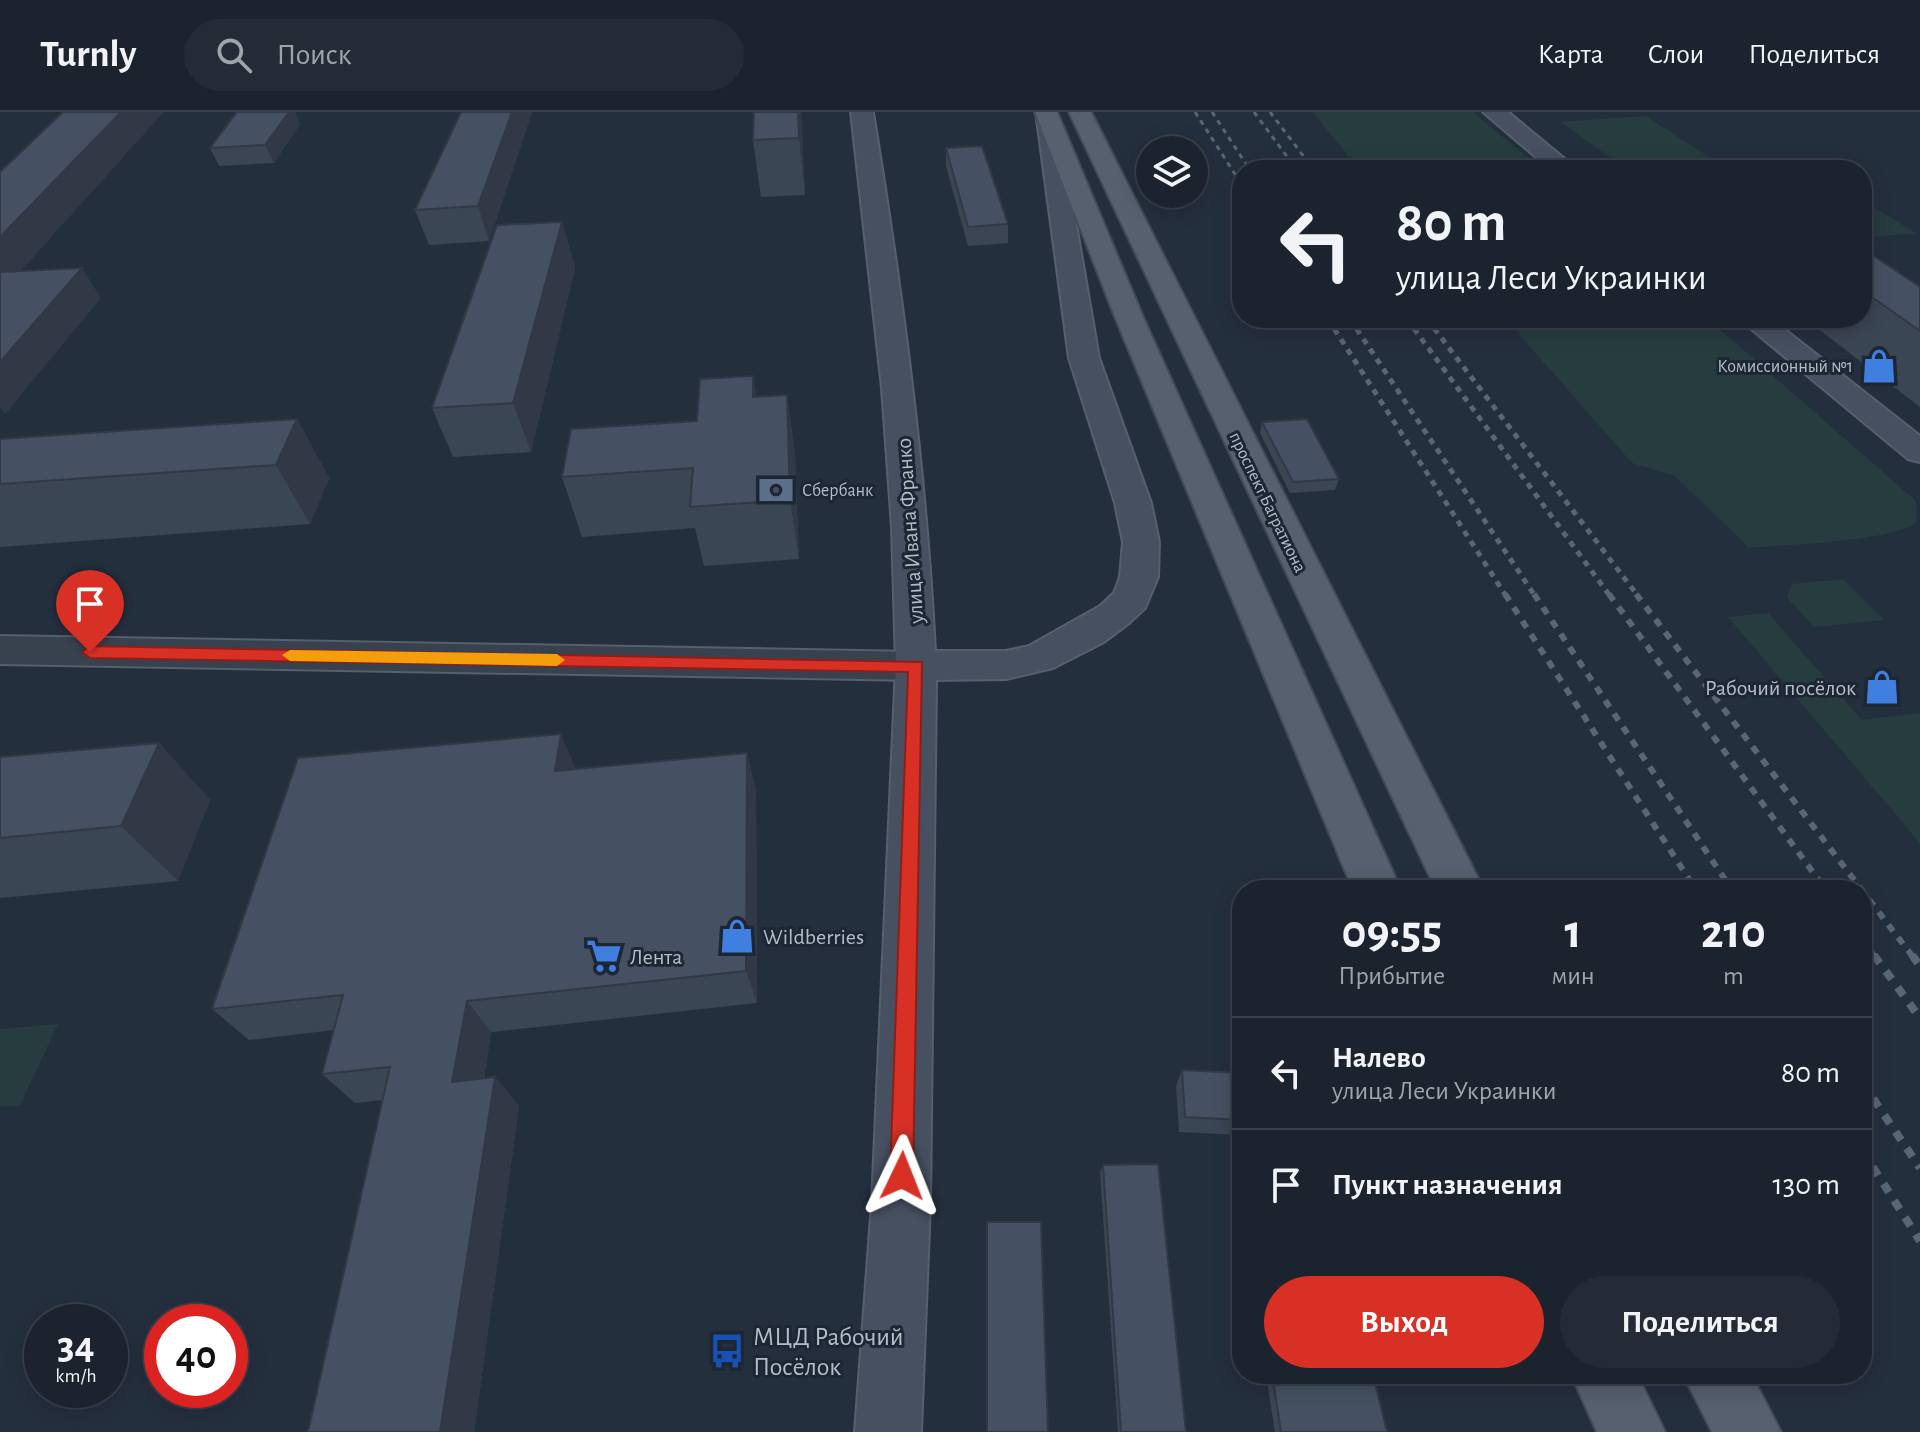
<!DOCTYPE html>
<html lang="ru">
<meta charset="utf-8">
<style>
:root{--surface:#1b232e;--page:#242b36;--text:#f1f3f6;--muted:#a0a4aa;--line:#39404a;--accent:#d93025}
body{margin:0;font-family:"Alegreya Sans",sans-serif;background:var(--page);color:var(--text);height:100vh;display:flex;flex-direction:column;font-size:30px;white-space:nowrap}
*{box-sizing:border-box;margin:0}
p{font-size:26px;color:var(--muted)}
.icon{flex:none;width:44px;height:44px;fill:none;stroke:currentColor;stroke-width:2;stroke-linecap:round;stroke-linejoin:round}
.map{position:relative;flex:1;overflow:hidden}
.panel{position:absolute;left:1232px;top:768px;width:640px;height:504px;display:flex;flex-direction:column;background:var(--surface);border-radius:32px;box-shadow:0 4px 20px #0003,0 0 0 2px var(--line)}
.panel>*{flex:none}
.banner{position:absolute;left:1232px;top:48px;width:640px;height:168px;border-radius:32px;box-shadow:0 4px 20px #0003,0 0 0 2px var(--line);background:#1b232e;color:var(--text);overflow:hidden}
.fabs{position:absolute;left:1136px;top:24px;display:grid;gap:16px}
.fabs a{display:grid;place-items:center;width:72px;height:72px;border-radius:50%;background:var(--surface);box-shadow:0 4px 20px #0003,0 0 0 2px var(--line);font-size:40px}
.speed{position:absolute;left:24px;top:1192px;display:flex;gap:16px;font-size:40px;font-weight:700;text-align:center}
.speed>*{display:grid;place-content:center;width:104px;height:104px;border-radius:50%;background:var(--surface);box-shadow:0 4px 20px #0003,0 0 0 2px var(--line);line-height:1}
.speed small{font-size:20px;font-weight:400}
.speed .limit{border:12px solid #d22;background:#fff;color:#111}
.pin{position:absolute;display:grid;place-items:center;width:68px;height:68px;color:#fff;margin:-82px -34px;border-radius:50% 50% 50% 0;rotate:-45deg;box-shadow:0 0 8px #0007}
.pin .icon{rotate:45deg}
.me{position:absolute;width:88px;margin:-44px;rotate:2deg;stroke-linejoin:round;filter:drop-shadow(0 0 6px #0008)}
.turn{display:flex;align-items:center;gap:28px;height:168px;padding:0 32px;font-size:36px}
.turn .icon{width:104px;height:104px;stroke-width:2.5}
.turn b{display:block;font-size:56px;line-height:68px}
.eta{display:flex;justify-content:space-evenly;align-items:center;height:136px;text-align:center}
.eta b{font-size:48px;font-weight:600;line-height:56px}
.action{display:flex;gap:16px;margin-top:auto;padding:16px 32px}
.action a{flex:1;height:92px;border-radius:48px;background:var(--accent);color:#fff;font-size:32px;font-weight:600;line-height:92px;text-align:center}
.action a+a{background:var(--page);color:var(--text)}
ul{padding:0;list-style:none}
li{display:flex;align-items:center;gap:24px;height:112px;padding:0 32px;border-top:2px solid var(--line)}
li div{flex:1}
li b{display:block;font-size:30px}
li em{font-style:normal}
header{display:flex;align-items:center;gap:48px;box-sizing:border-box;height:112px;padding:0 40px;background:var(--surface);border-bottom:2px solid var(--line)}
header strong{font-size:38px}
nav{display:flex;gap:44px;margin-inline-start:auto;font-size:28px}
.search{width:560px;height:72px;background:var(--page);display:flex;align-items:center;gap:20px;box-sizing:border-box;padding:0 28px;border-radius:44px;color:var(--muted);font-size:30px}
.map>svg:first-child{display:block}
.green{fill:#263c3f}
.lines{fill:none;stroke-linecap:round;stroke-linejoin:round}
.street-casing{stroke:#565f6c;stroke-width:4}
.secondary-casing{stroke:#565f6c;stroke-width:4}
.primary-casing{stroke:#414a57;stroke-width:4}
.street{fill:#38414e;fill-rule:evenodd}
.secondary{fill:#465061;fill-rule:evenodd}
.primary{fill:#56606e;fill-rule:evenodd}
.rail-far3{stroke:#5a6575;stroke-width:3;stroke-dasharray:5 5;stroke-linecap:butt}
.rail-far2{stroke:#5a6575;stroke-width:5;stroke-dasharray:6 6;stroke-linecap:butt}
.rail-far1{stroke:#5a6575;stroke-width:6;stroke-dasharray:8 8;stroke-linecap:butt}
.rail{stroke:#5a6575;stroke-width:8;stroke-dasharray:10 10;stroke-linecap:butt}
.wall{fill:#3b4654}
.shaded-wall{fill:#303945}
.building{fill:#455162;stroke:#303945;stroke-width:2}
.route{fill:#d93025;stroke:#8d1f18;stroke-width:2}
.slow{fill:#f59e0b}
.labels{text-anchor:middle;stroke-width:6;stroke-linejoin:round;paint-order:stroke}
.far-poi-label{font-size:18px;fill:#b4bcc9;stroke:#1d2633;text-anchor:end}
.far-street-label{font-size:18px;fill:#b4bcc9;stroke:#1d2633}
.street-label{font-size:22px;fill:#b4bcc9;stroke:#1d2633}
.poi-label{font-size:22px;fill:#b4bcc9;stroke:#1d2633;text-anchor:start}
.near-poi-label{font-size:26px;fill:#b4bcc9;stroke:#1d2633;text-anchor:start}
</style>
<header>
<strong>Turnly</strong>
<div class="search"><svg class="icon" aria-label="search" viewBox="0 0 24 24"><circle cx="10" cy="10" r="6"/><path d="M15 15l6 6"/></svg>Поиск</div>
<nav><a>Карта</a><a>Слои</a><a>Поделиться</a></nav>
</header>
<div class="map">
<svg width="1920" height="1320" viewBox="0 0 1920 1320">
<rect width="100%" height="100%" fill="#242f3e"/>
<g class="green">
<polygon points="1313,0 1473,0 1543,58 1359,58"/>
<polygon points="1646,4 1729,58 1627,58 1561,10"/>
<polygon points="1862,88 1916,121 1864,126"/>
<path d="M1505,206H1707L1916,389L1917,410C1893,430 1785,432 1749,436L1675,364L1632,351Z"/>
<polygon points="1843,467 1884,508 1814,515 1787,485 1792,472"/>
<polygon points="1768,501 1862,608 1920,601 1920,731 1728,505"/>
<polygon points="58,912 20,993 0,995 0,917"/>
</g>
<g class="lines">
<g class="street-casing">
<polygon id="street" points="0,524 916,540 930,544 936,554 930,564 916,568 0,552"/>
</g>
<g class="secondary-casing">
<g id="secondary">
<path d="M851,0H873C902,179 926,358 935,539H1006L1029,534L1100,494L1114,481L1120,465L1123,430L1115,391L1069,246L1036,0L1057,1L1099,246L1151,391L1159,430L1158,465L1145,496L1128,512L1104,530L1053,556L1006,567L936,568L930,1091L921,1320H855L872,1091L896,554L892,415L882,276Z"/>
<polygon points="1483,0 1508,0 1578,58 1551,58"/>
<polygon points="1738,206 1770,206 1920,324 1920,350 1908,347"/>
</g>
</g>
<g class="primary-casing">
<g id="primary">
<polygon points="1035,0 1057,0 1143,205 1401,778 1353,778 1115,205"/>
<polygon points="1069,0 1091,0 1484,778 1436,778"/>
<polygon points="1571,1262 1637,1262 1665,1320 1597,1320"/>
<polygon points="1683,1262 1751,1262 1781,1320 1712,1320"/>
</g>
</g>
<use href="#street" class="street"/>
<use href="#secondary" class="secondary"/>
<use href="#primary" class="primary"/>
<g class="rail-far3">
<polyline points="1195,0 1242,73"/>
<polyline points="1212,0 1250,58"/>
<polyline points="1254,0 1297,58"/>
<polyline points="1270,0 1314,58"/>
<polyline points="1327,206 1329,209"/>
<polyline points="1349,206 1351,209"/>
<polyline points="1406,206 1409,209"/>
<polyline points="1426,206 1429,209"/>
</g>
<g class="rail-far2">
<polyline points="1328,207 1506,484"/>
<polyline points="1350,207 1535,484"/>
<polyline points="1407,207 1610,484"/>
<polyline points="1427,207 1638,484"/>
</g>
<g class="rail-far1">
<polyline points="1505,482 1696,778"/>
<polyline points="1534,482 1732,778"/>
<polyline points="1609,482 1826,778"/>
<polyline points="1636,482 1913,845"/>
<polyline points="1862,827 1875,845"/>
</g>
<g class="rail">
<polyline points="1874,843 1920,906"/>
<polyline points="1912,843 1920,854"/>
<polyline points="1862,970 1920,1056"/>
<polyline points="1862,1038 1920,1129"/>
</g>
</g>
<g class="wall">
<polygon points="461,0 532,0 489,129 429,133 415,98"/>
<polygon points="801,0 805,83 761,85 753,28"/>
<polygon points="300,12 274,51 219,54 210,36"/>
<polygon points="946,36 1008,112 1008,131 968,134 946,54"/>
<polygon points="562,110 575,156 531,340 453,345 432,296"/>
<polygon points="1862,136 1920,175 1920,295 1804,206 1862,206"/>
<polygon points="787,283 795,342 799,447 704,454 695,416 582,425 562,365 757,285"/>
<polygon points="297,307 329,366 310,412 0,435 0,327"/>
<polygon points="1262,310 1339,367 1335,378 1290,381 1260,321"/>
<polygon points="159,631 210,688 178,769 0,786 0,645"/>
<polygon points="747,641 756,678 757,891 491,920 484,966 495,965 519,994 474,1320 308,1320 383,988 355,991 322,962 334,918 249,928 212,897 576,657"/>
<polygon points="1182,958 1242,961 1242,1023 1179,1020 1176,974"/>
<polygon points="1103,1053 1186,1320 1118,1320 1100,1060"/>
<polygon points="1266,1262 1373,1262 1387,1320 1275,1320"/>
</g>
<g class="shaded-wall">
<polygon points="121,0 164,0 0,182 0,125"/>
<polygon points="289,0 295,0 300,12 274,51 265,33"/>
<polygon points="512,0 532,0 489,129 478,94"/>
<polygon points="798,0 801,0 805,83 799,26"/>
<polygon points="562,110 575,156 531,340 513,291"/>
<polygon points="82,156 101,186 5,302 0,296 0,250"/>
<polygon points="753,264 763,322 753,285"/>
<polygon points="787,283 795,342 799,447 790,388"/>
<polygon points="297,307 329,366 310,412 276,353"/>
<polygon points="561,622 577,660 555,659"/>
<polygon points="159,631 210,688 178,769 121,714"/>
<polygon points="747,641 756,678 757,891 746,859"/>
<polygon points="467,889 491,920 478,999 452,970"/>
<polygon points="495,965 519,994 474,1320 440,1320"/>
</g>
<g class="building">
<polygon points="63,0 121,0 0,125 0,60"/>
<polygon points="237,0 289,0 265,33 210,36"/>
<polygon points="461,0 512,0 478,94 415,98"/>
<polygon points="754,0 798,0 799,26 753,28"/>
<polygon points="982,34 1008,112 968,115 946,36"/>
<polygon points="562,110 513,291 432,296 497,113"/>
<polygon points="1862,136 1920,175 1920,219 1862,178"/>
<polygon points="82,156 0,250 0,160"/>
<polygon points="753,264 753,285 787,283 790,388 690,395 693,356 562,365 571,317 697,309 700,267"/>
<polygon points="297,307 276,353 0,372 0,327"/>
<polygon points="1307,307 1339,367 1293,370 1262,310"/>
<polygon points="561,622 555,659 747,641 746,859 467,889 452,970 495,965 440,1320 308,1320 390,955 322,962 343,883 212,897 298,646"/>
<polygon points="159,631 121,714 0,726 0,645"/>
<polygon points="1182,958 1242,961 1242,1008 1185,1005"/>
<polygon points="1158,1052 1186,1320 1121,1320 1103,1053"/>
<polygon points="987,1110 1041,1110 1048,1320 987,1320"/>
<polygon points="1272,1262 1373,1262 1387,1320 1281,1320"/>
</g>
<polygon class="route" points="90,534 922,550 913,1064 910,1072 902,1075 893,1072 890,1064 908,560 90,546 82,540"/>
<polygon class="slow" points="290,538 557,542 565,548 557,554 290,549 282,543"/>
<defs>
<g id="shop-bare" transform="scale(2.76)"><path d="M-5-2.5h2.3a2.7 3.5 0 0 1 5.4 0H5L5.5 6h-11ZM-1.5-2.5h3a1.5 2.3 0 0 0-3 0Z" fill="#3f7fe0" stroke="#1d2633" stroke-width="2.5" paint-order="stroke"/></g>
<g id="bank-bare" transform="scale(2.76)"><path d="M-6-4H6V4H-6ZM0-2.3a2.3 2.3 0 1 0 0 4.6a2.3 2.3 0 1 0 0-4.6Z" fill="#5c6f8a" stroke="#1d2633" stroke-width="2.5" paint-order="stroke"/></g>
<g id="supermarket-bare" transform="scale(2.76)"><path d="M-6-5.5h2.5l.6 2H6L4.5 2H-2.5L-4.4-4H-6ZM-1.5 3.2a1.3 1.3 0 1 0 .1 0ZM3 3.2a1.3 1.3 0 1 0 .1 0Z" fill="#3f7fe0" stroke="#1d2633" stroke-width="2.5" paint-order="stroke"/></g>
<g id="bus-bare" transform="scale(2.76)"><path d="M-5-6H5V4H4V6H2V4H-2V6H-4V4H-5ZM-3.5-4V0h7V-4ZM-3.5 1.2v1.5H-2V1.2ZM2 1.2v1.5H3.5V1.2Z" fill="#1a4fb4" stroke="#1d2633" stroke-width="2.5" paint-order="stroke"/></g>
</defs>
<g fill-rule="evenodd">
<use href="#shop-bare" x="1879" y="254"/>
<use href="#bank-bare" x="776" y="378"/>
<use href="#shop-bare" x="1882" y="575"/>
<use href="#shop-bare" x="737" y="824"/>
<use href="#supermarket-bare" x="604" y="844"/>
<use href="#bus-bare" x="727" y="1239"/>
</g>
<g class="labels">
<g class="far-poi-label">
<text x="1853" y="260">Комиссионный №1</text>
<text x="802" y="384" text-anchor="start">Сбербанк</text>
</g>
<g class="far-street-label">
<text transform="translate(1268 390) rotate(64)" y="6">проспект Багратиона</text>
</g>
<g class="street-label">
<text transform="translate(909 419) rotate(-94)" y="8">улица Ивана Франко</text>
</g>
<g class="poi-label">
<text x="1856" y="583" text-anchor="end">Рабочий посёлок</text>
<text x="763" y="832">Wildberries</text>
<text x="630" y="852">Лента</text>
</g>
<g class="near-poi-label">
<text x="753" y="1233">МЦД Рабочий<tspan x="753" dy="30">Посёлок</tspan></text>
</g>
</g>
</svg>
<div class="fabs">
<a><svg class="icon" aria-label="layers" viewBox="0 0 24 24"><path d="M12 4l9 5-9 5-9-5zM3 14l9 5 9-5"/></svg></a>
</div>
<div class="speed"><div>34<small>km/h</small></div><div class="limit">40</div></div>
<div class="pin" style="left:90px;top:540px;background:#d93025"><svg class="icon" aria-label="arrive" viewBox="0 0 24 24"><path d="M6 21V4h12l-3 4 3 4H6"/></svg></div>
<svg class="me" style="left:902px;top:1064px" viewBox="-20 -20 40 40"><path d="M0-17L14 15 0 8-14 15z" fill="#d93025" stroke="#fff" stroke-width="4"/></svg>
<div class="banner">
<div class="turn"><svg class="icon" aria-label="left" viewBox="0 0 24 24"><path d="M17 20v-9H6M10 6l-5 5 5 5"/></svg><div><b>80 m</b>улица Леси Украинки</div></div>
</div>
<section class="panel">
<div class="eta">
<div><b>09:55</b><p>Прибытие</p></div>
<div><b>1</b><p>мин</p></div>
<div><b>210</b><p>m</p></div>
</div>
<ul>
<li><svg class="icon" aria-label="left" viewBox="0 0 24 24"><path d="M17 20v-9H6M10 6l-5 5 5 5"/></svg><div><b>Налево</b><p>улица Леси Украинки</p></div><em>80 m</em></li>
<li><svg class="icon" aria-label="arrive" viewBox="0 0 24 24"><path d="M6 21V4h12l-3 4 3 4H6"/></svg><div><b>Пункт назначения</b></div><em>130 m</em></li>
</ul>
<div class="action"><a>Выход</a><a>Поделиться</a></div>
</section>
</div>
